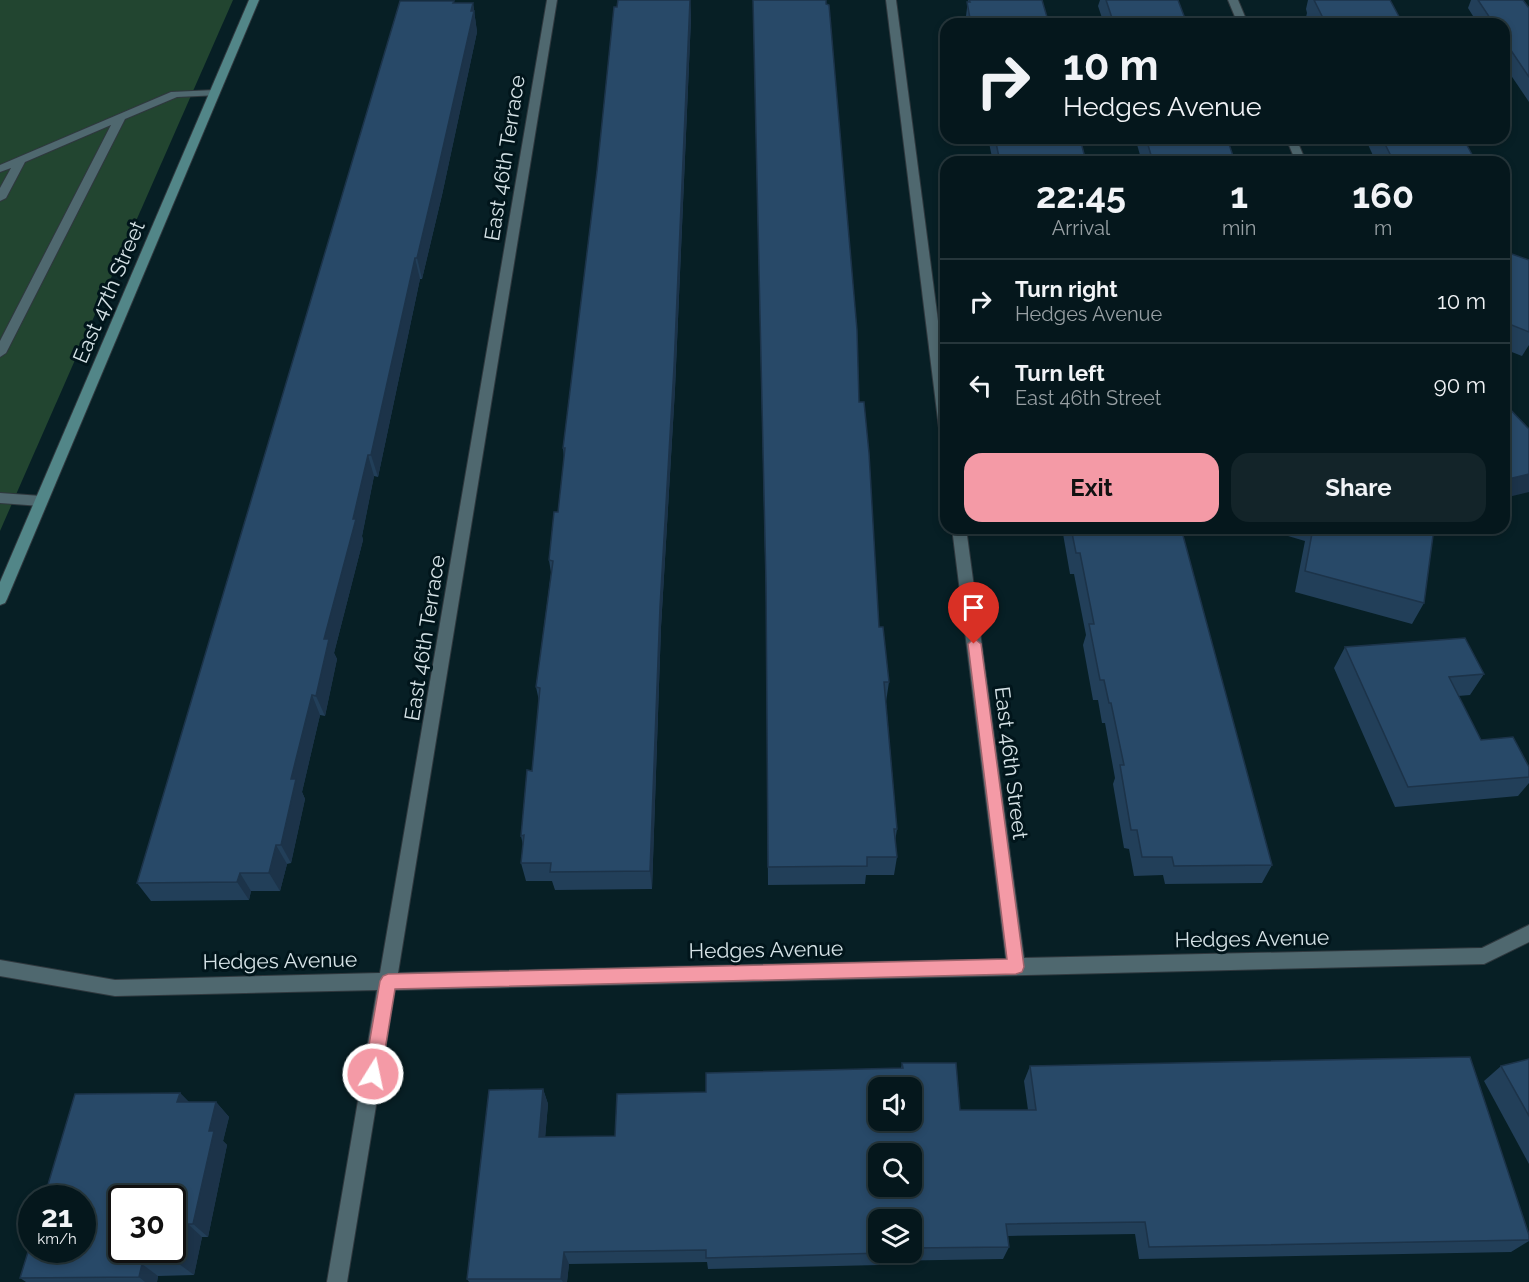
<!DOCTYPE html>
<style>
:root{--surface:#05171c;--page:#132429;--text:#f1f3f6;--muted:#979fa3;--line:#26363b;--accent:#f49aa6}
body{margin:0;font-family:Raleway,sans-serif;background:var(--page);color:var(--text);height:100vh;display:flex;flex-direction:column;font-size:22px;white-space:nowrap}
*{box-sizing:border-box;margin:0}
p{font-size:20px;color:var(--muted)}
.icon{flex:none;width:33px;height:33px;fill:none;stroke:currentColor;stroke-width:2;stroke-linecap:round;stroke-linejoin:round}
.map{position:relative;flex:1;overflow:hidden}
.side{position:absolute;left:940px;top:156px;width:570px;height:378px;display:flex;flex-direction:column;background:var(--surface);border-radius:18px;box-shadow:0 3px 9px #0003,0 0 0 2px var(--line)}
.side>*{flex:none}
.banner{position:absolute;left:940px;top:18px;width:570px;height:126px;border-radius:18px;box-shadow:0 3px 9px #0003,0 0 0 2px var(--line);background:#05171c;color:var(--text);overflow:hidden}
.buttons{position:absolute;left:868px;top:1077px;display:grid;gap:12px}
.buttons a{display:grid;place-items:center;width:54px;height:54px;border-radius:12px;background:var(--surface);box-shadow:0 3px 9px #0003,0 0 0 2px var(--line);font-size:30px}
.speed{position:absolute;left:18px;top:1185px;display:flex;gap:12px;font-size:30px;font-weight:700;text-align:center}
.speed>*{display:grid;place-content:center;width:78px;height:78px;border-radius:50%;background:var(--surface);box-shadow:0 3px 9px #0003,0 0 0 2px var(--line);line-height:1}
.speed small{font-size:15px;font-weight:400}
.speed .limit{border:3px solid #111;border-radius:9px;background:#fff;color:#111}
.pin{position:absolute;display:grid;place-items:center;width:51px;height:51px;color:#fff;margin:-62px -26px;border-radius:50% 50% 50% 0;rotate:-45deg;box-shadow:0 0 6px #0007}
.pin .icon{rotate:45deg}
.me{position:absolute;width:66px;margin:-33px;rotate:10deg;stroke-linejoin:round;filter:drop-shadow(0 0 4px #0008)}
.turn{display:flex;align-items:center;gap:21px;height:126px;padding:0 24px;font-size:27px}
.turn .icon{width:78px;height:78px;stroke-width:2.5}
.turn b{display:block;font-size:42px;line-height:51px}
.eta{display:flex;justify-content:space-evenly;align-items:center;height:102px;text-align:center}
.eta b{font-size:36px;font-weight:700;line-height:42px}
.cta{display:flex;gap:12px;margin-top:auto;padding:12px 24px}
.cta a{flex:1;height:69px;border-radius:18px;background:var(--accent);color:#111;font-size:24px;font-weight:700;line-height:69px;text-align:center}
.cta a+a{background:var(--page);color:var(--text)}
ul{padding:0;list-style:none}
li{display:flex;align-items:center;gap:18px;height:84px;padding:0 24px;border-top:2px solid var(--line)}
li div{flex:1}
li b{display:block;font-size:22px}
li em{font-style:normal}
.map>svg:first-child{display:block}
.green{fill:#224530}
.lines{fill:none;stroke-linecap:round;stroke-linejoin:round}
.lane-casing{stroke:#2f383e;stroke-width:2}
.street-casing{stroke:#2f383e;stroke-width:2}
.secondary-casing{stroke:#2f383e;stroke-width:2}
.lane{fill:#4f686f;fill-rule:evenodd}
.street{fill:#4f686f;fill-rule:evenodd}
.secondary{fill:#528688;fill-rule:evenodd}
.wall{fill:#223f59;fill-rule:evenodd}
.shaded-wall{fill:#1c3349}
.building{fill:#284968;stroke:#1c3349;stroke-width:1.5;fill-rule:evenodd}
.route{fill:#f49aa6;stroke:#9f646c;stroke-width:1.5}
.labels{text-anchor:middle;stroke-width:6;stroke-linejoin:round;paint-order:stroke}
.street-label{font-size:21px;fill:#d6e3e7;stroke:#01151b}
</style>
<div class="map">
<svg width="1529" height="1282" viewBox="0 0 1529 1282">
<rect width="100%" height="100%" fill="#071f25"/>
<polygon class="green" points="0,0 233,0 0,531"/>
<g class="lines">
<g class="lane-casing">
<g id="lane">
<polygon points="215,90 219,91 219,95 177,97 125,119 6,353 0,357 0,341 111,125 25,162 6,198 0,201 0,188 11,168 0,172 0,165 171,92"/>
<polygon points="0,493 41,496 48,501 41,506 0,503"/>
</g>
</g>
<g class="street-casing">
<g id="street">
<polygon points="547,0 557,0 398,973 1006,959 952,528 966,528 1024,958 1482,948 1529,925 1529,942 1484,964 395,990 347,1282 327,1282 377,990 115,996 0,976 0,960 115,980 380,973"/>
<polygon points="886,0 896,0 946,382 946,433 939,428"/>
<polygon points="1228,0 1238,0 1248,24 1238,24"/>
<polygon points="1286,138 1296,138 1306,162 1296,162"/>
</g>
</g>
<g class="secondary-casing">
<polygon id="secondary" points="249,0 259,0 7,599 5,603 0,605 0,582"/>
</g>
<use href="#lane" class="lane"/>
<use href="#street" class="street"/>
<use href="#secondary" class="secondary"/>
</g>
<g class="wall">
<polygon points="690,0 691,18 675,389 661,627 652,889 555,890 552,881 526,881 521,863 523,845 521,836 532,771 539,701 536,687 551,573 549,560 558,512 564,458 563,448 617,7"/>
<polygon points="753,0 859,402 879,627 889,682 886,702 897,829 895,842 897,857 894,875 866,875 865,884 768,885 766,604"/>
<polygon points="968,0 1042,0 1049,24 965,24"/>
<polygon points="1100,0 1178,0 1187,24 1104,24 1098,6"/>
<polygon points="1308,0 1390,0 1403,24 1310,24 1306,17 1307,13 1306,9"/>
<polygon points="1471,0 1523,0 1529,8 1529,102 1504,65 1504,24 1478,24 1468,8"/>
<polygon points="454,1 454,3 473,3 477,32 442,195 422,279 420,279 378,477 374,476 362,536 363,540 334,653 337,659 325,716 320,715 302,792 305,799 291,863 287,864 280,891 251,891 249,900 151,901 137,883"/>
<polygon points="988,138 1080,138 1086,162 993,162"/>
<polygon points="1137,138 1227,138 1235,162 1142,162 1136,141"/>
<polygon points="1365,138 1463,138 1476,162 1376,162"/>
<polygon points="1504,254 1529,260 1529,345 1522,356 1504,349"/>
<polygon points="1062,528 1181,528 1272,865 1262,883 1165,884 1163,875 1134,876 1129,849 1124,848 1113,784 1115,778 1105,723 1102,723 1098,700 1093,700 1083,645 1086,635 1074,574 1070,574"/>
<polygon points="1290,528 1434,528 1424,603 1412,624 1295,592 1305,541 1288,536"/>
<polygon points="1345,647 1484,674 1470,695 1458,696 1481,740 1529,767 1529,783 1518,796 1395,807 1334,668"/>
<polygon points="1529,1059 1529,1164 1484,1081 1501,1066"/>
<path d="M902,1063L960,1110H1028L1024,1081L1030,1066L1529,1235V1241L1511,1252L1139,1259L1135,1234L1008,1236L1009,1247L1003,1259L880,1261L879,1265L708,1269L707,1262L569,1264L567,1282H469L467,1279L543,1089L548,1104L545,1137L615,1136L706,1092L901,1068ZM912,1220V1252H879Z"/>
<polygon points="180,1093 189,1102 216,1102 229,1117 223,1141 227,1145 208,1237 202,1237 194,1275 158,1276 157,1282 26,1282 20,1278"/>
</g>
<g class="shaded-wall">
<polygon points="690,0 691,18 675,389 661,627 652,889 650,871 660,607"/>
<polygon points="473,3 477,32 442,195 422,279 417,258"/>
<polygon points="415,258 420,279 378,477 371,455"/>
<polygon points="368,455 374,476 362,536 363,540 334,653 337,659 325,716 316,696 324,639 353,519"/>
<polygon points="1529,474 1529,492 1504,498 1504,480"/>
<polygon points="312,695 320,715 302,792 305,799 291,863 281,845 291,779"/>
<polygon points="276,845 287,864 280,891 269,873"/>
<polygon points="240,873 251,891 249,900 237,882"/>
<polygon points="543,1089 548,1104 544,1152 539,1137"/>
<polygon points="180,1093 194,1108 177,1102"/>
<polygon points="216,1102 229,1117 223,1141 227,1145 208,1237 193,1224 209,1131"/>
<polygon points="188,1224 202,1237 194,1275 179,1264"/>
<polygon points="564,1252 569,1264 567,1282 563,1282 561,1279"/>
<polygon points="142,1264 158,1276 157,1282 145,1282 139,1277"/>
</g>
<g class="building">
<polygon points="618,0 690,0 674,367 660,607 650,871 550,872 551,863 521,863 524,835 521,836 527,770 532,771 540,688 536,687 553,561 549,560 554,512 558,512 565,448 563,448 597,171 614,7 617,7"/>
<polygon points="753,0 826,0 826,4 829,5 857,330 859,402 864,402 869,453 879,627 883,627 889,682 884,682 897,829 894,829 897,857 867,857 867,866 768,867 766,584"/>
<polygon points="969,0 1042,0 1049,24 971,24 967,2 970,2"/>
<polygon points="1106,0 1178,0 1187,24 1114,24"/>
<polygon points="1314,0 1390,0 1403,24 1326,24"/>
<polygon points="1478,0 1523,0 1529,8 1529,77 1504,40 1504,24 1494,24"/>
<polygon points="400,1 454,1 453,3 473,3 471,11 474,11 437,174 417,258 415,258 371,455 368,455 353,519 356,519 324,639 329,639 316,696 312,695 291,779 296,779 281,845 276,845 269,873 240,873 237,882 137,883"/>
<polygon points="995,138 1080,138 1086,162 1000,162"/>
<polygon points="1146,138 1227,138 1235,162 1153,162"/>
<polygon points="1382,138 1463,138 1476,162 1394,162"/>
<polygon points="1506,252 1529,260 1529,332 1504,322 1504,254"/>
<polygon points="1504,403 1529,429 1529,474 1504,480"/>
<polygon points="1071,528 1181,528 1272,865 1174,866 1172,857 1142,857 1137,830 1131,830 1120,765 1124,765 1111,703 1109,703 1104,680 1100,680 1089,624 1094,624 1080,553 1076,553"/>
<polygon points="1313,528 1434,528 1424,603 1305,571"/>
<polygon points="1465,638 1484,674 1449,677 1481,740 1513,737 1529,767 1529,777 1408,787 1345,647"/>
<path d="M1470,1057L1529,1235V1240L1149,1247L1145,1222L1006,1224L1009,1247L912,1248V1220H879V1252L882,1253L706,1258V1250L564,1252L561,1279H467L489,1090L543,1089L539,1137L615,1136L617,1094L706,1092V1073L903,1068L902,1063H956L960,1110H1036L1030,1066ZM879,1088H912V1120H879ZM879,1154H912V1186H879Z"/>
<polygon points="1529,1059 1529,1116 1501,1066"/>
<path d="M180,1093L177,1102H216L209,1131H214L193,1224H188L179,1264H142L139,1277L20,1278L32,1239V1250H82V1198H44L75,1094ZM122,1198H172V1250H122Z"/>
</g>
<polygon class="route" points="974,638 981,644 1024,967 1022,972 1016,974 395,989 381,1074 379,1080 373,1082 367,1080 364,1074 380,981 383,976 388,974 1007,959 968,644"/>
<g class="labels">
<g class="street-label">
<text transform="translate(505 158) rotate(-81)" y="7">East 46th Terrace</text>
<text transform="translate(109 292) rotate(-67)" y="7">East 47th Street</text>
<text transform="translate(425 638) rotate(-81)" y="7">East 46th Terrace</text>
<text transform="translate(1011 763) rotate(83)" y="7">East 46th Street</text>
<text transform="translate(1252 939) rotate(-1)" y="7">Hedges Avenue</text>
<text transform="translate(766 950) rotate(-1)" y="7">Hedges Avenue</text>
<text transform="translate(280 961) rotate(-1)" y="7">Hedges Avenue</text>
</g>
</g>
</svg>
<div class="buttons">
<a><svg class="icon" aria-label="sound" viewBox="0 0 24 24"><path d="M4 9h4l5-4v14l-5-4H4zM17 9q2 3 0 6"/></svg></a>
<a><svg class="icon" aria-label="search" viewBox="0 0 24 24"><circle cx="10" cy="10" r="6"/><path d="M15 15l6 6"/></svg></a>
<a><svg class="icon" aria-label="layers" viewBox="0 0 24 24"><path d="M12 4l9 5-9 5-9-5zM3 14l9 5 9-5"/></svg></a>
</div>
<div class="speed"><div>21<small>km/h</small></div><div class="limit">30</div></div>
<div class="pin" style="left:974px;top:644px;background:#d93025"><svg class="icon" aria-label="arrive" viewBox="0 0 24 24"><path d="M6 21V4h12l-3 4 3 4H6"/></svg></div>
<svg class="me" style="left:373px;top:1074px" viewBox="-20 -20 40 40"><circle r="17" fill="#f49aa6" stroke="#fff" stroke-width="3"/><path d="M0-11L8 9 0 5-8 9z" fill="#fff"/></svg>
<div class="banner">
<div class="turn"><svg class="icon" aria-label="right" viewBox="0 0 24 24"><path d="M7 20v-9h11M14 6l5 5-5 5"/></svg><div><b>10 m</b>Hedges Avenue</div></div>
</div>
<section class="side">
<div class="eta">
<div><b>22:45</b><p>Arrival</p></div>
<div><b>1</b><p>min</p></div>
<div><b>160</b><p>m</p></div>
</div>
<ul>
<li><svg class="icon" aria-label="right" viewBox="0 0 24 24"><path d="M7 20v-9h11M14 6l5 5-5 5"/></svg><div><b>Turn right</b><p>Hedges Avenue</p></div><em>10 m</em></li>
<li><svg class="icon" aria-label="left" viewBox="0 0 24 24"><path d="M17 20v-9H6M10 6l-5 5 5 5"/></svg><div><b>Turn left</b><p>East 46th Street</p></div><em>90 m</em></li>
</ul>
<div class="cta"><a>Exit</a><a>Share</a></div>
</section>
</div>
